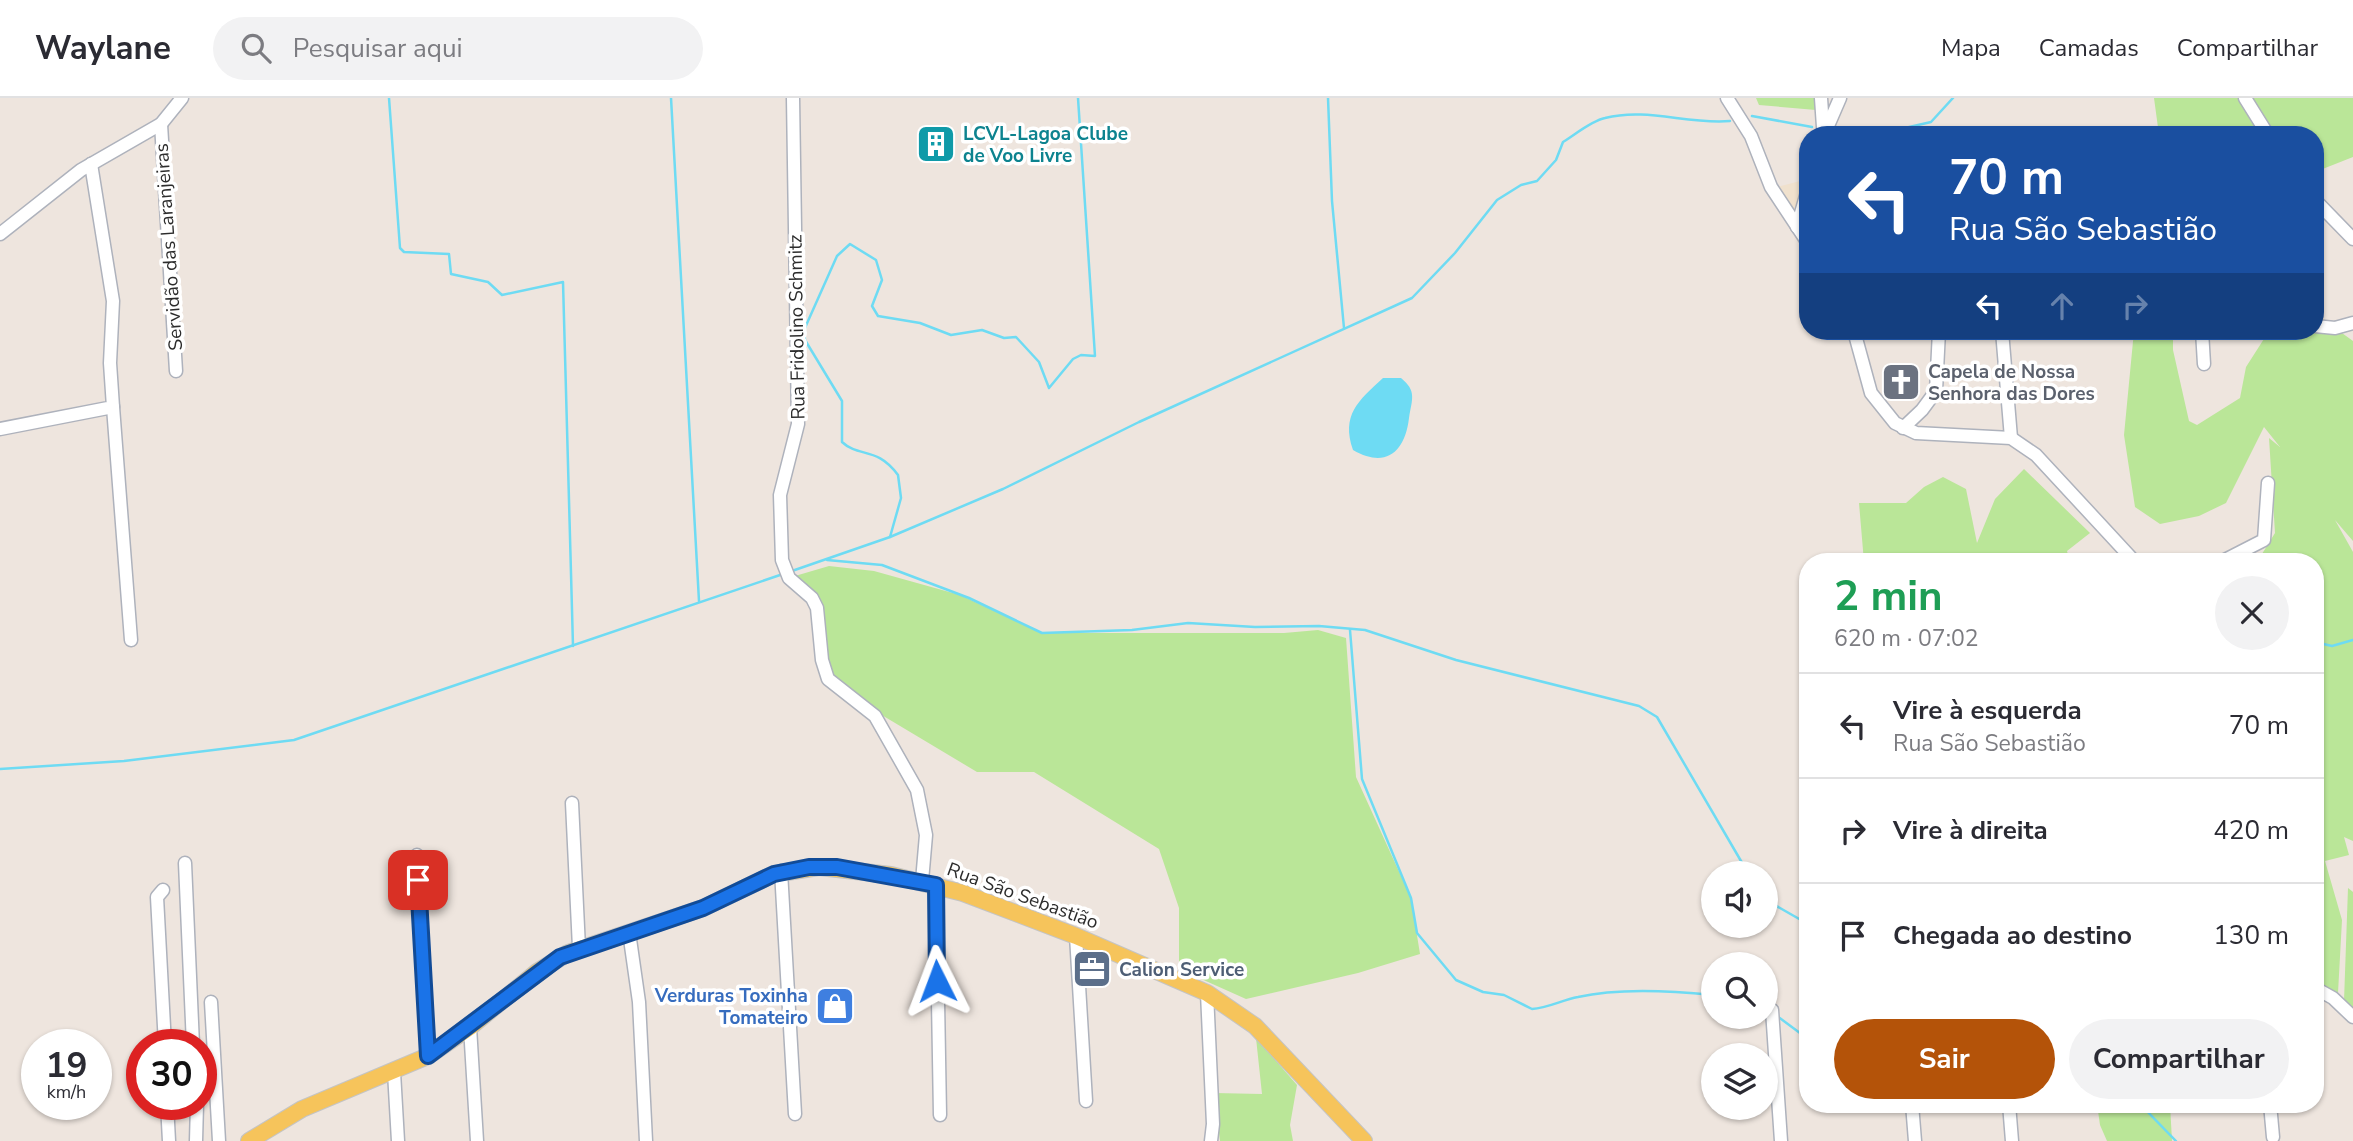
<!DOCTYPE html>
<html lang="pt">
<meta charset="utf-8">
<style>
:root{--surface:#fff;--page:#f2f2f3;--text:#2b2b33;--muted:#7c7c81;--line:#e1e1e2;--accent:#b45309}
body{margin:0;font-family:"Nunito Sans",sans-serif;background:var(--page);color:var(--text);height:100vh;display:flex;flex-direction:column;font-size:26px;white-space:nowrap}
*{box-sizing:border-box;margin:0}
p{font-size:23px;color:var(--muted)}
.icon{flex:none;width:38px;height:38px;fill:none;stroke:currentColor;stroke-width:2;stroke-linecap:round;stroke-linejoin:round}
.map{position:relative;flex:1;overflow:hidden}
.side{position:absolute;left:1799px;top:455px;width:525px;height:560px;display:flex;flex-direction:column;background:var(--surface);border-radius:28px;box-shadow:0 2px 5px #0004}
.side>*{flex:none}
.banner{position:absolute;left:1799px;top:28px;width:525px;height:214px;border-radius:28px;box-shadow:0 2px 5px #0004;background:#1a4fa0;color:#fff;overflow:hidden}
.buttons{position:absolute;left:1701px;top:763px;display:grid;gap:14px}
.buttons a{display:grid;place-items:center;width:77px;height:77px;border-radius:50%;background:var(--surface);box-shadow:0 2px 5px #0004;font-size:35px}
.speed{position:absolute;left:21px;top:931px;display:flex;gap:14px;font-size:35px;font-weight:700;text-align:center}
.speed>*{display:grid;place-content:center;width:91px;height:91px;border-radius:50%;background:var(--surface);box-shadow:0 2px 5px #0004;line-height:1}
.speed small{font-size:18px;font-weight:400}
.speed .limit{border:10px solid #d22;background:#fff;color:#111}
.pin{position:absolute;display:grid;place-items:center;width:60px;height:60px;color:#fff;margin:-30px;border-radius:14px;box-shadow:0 4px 10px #0006}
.me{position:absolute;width:77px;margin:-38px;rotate:357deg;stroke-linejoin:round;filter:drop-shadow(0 0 5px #0008)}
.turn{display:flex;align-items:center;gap:24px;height:147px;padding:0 35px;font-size:32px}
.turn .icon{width:91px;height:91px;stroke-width:2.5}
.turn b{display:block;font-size:49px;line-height:60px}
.lanes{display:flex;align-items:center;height:66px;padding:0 35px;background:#0003;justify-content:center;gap:35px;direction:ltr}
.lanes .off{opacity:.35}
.round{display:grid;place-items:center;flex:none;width:74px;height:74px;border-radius:37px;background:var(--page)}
.summary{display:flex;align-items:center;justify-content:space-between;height:119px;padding:0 35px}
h1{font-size:42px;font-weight:700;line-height:52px;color:#1e9e55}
.action{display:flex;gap:14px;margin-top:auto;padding:14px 35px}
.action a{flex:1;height:80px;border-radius:42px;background:var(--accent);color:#fff;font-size:28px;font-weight:700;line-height:80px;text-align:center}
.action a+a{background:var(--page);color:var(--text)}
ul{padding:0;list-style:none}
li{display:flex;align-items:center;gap:21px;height:105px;padding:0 35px;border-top:2px solid var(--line)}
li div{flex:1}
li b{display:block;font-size:26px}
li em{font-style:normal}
header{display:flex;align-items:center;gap:42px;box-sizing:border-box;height:98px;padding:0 35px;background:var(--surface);border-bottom:2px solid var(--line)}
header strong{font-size:33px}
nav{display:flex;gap:38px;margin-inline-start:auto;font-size:24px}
.search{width:490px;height:63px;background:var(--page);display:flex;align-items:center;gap:18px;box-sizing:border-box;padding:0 24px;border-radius:38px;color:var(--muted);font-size:26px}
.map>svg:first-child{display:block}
.education{fill:#f0e1cd}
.green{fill:#bae698}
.water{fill:#6edbf3}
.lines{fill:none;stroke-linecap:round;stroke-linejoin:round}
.stream{stroke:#6edbf3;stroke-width:2.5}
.minor-casing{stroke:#aeb2bc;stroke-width:15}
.major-casing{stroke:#c4c4c4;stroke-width:18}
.minor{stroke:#fff;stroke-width:12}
.major{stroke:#f6c45b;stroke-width:16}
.route-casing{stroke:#114b97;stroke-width:18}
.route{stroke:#1a73e8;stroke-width:12}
.labels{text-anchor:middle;stroke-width:7;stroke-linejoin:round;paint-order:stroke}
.culture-label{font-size:19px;font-weight:bold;fill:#0d838f;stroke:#fff;text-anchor:start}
.street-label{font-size:19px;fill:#2c2c2c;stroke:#fff}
.worship-label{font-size:19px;font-weight:bold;fill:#5b616d;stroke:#fff;text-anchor:start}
.service-label{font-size:19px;font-weight:bold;fill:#4e5e75;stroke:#fff;text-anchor:start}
.shop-label{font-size:19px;font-weight:bold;fill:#366cbe;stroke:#fff;text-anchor:end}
</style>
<header>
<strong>Waylane</strong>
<div class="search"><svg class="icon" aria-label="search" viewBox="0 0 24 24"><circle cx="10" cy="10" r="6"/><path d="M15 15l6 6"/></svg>Pesquisar aqui</div>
<nav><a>Mapa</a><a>Camadas</a><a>Compartilhar</a></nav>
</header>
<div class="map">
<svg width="2353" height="1043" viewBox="0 0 2353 1043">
<rect width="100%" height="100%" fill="#eee5de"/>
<polygon class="education" points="1808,81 1808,86 1797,119 1773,90"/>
<g class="green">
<polygon points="1756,0 1816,0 1816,12 1759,7"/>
<polygon points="2154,0 2353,0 2353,59 2315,74 2315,37 2159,37"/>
<polygon points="2335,230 2353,243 2353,443 2335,422 2353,454 2353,743 2344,739 2349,757 2325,763 2342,822 2338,895 2315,884 2315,464 2257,464 2275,435 2269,340 2280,349 2264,329 2226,405 2199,418 2160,426 2135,409 2124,337 2134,233 2173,233 2173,252 2189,323 2197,327 2240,300 2246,269 2269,233"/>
<polygon points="2024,371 2090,435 2067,453 2070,464 1864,464 1859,405 1906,405 1924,389 1943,379 1966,391 1977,445 1995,401"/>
<polygon points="829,468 874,473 960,497 1042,535 1284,535 1318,532 1346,540 1356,679 1411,800 1420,856 1358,875 1246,901 1179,871 1179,810 1159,751 1034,674 977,674 865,607 828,581 820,520 795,478"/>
<polygon points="2348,790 2353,794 2353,912 2344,903"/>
<polygon points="1256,940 1297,987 1290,1027 1293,1043 1220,1043 1214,995 1262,996"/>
<polygon points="2097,1006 2170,1006 2172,1043 2107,1043 2100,1027"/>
</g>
<path class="water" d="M1383,280H1401C1417,293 1412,301 1409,320C1405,354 1386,371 1353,352C1341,317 1358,303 1383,280Z"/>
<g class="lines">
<g class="stream">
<polyline points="389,0 400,150 404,154 449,156 451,176 488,184 502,197 563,184 573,548"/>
<polyline points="671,0 699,503"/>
<polyline points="1328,0 1332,103 1344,230"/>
<polyline points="1752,18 1812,29"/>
<polyline points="1831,33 1879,36 1931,24 1953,0"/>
<path d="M890,439L901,400L898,377C877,348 859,360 842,344V303L805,242L804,232L837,158L850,146L876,162L882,182L872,208L878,218L920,225L951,237L982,232L1004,240L1016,239L1039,264L1049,290L1073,261L1081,257L1095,258L1078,0"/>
<polyline points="827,462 882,467 969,500 1042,535 1132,532 1188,525 1255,529 1319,528 1365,532 1456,562 1639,608 1657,619 1748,775"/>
<path d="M789,474L890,439L1003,391L1139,324L1412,200L1455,155L1497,102L1521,87L1537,83L1556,62L1563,44C1576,36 1591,23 1605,20C1647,9 1688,27 1730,23"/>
<path d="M1350,532L1362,681L1411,800L1417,835L1456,882L1483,894L1504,897L1532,911C1548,910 1562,902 1578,899C1617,890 1674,893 1713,897"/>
<polyline points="2315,544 2332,548 2353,542"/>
<polyline points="0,671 124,663 294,642 783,476"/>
<polyline points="1766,802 1808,826"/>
<polyline points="1777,918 1808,941"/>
<polyline points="2140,1006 2176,1043"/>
</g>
<g class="minor-casing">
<g id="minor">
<polyline points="793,0 798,326 780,397 782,462 789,480 812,500 817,510 822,562 828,581 875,618 917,692 926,737 922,783"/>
<polyline points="1727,0 1751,38 1771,89 1808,145"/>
<polyline points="1821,0 1823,29"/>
<polyline points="2245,0 2268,37"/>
<polyline points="161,26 176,273"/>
<polyline points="1824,37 1840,0"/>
<polyline points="2315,102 2353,141"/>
<polyline points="1797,129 1808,91"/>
<polyline points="0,136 81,72 161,26 182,0"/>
<polyline points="2315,228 2335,230 2353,225"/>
<polyline points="1854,233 1871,295 1895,325 1916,335 2011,340 2036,357 2135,464"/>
<polyline points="2002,233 2011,340"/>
<polyline points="2202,233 2204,266"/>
<polyline points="113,309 131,542"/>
<polyline points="1903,330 1922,312 1936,293 1939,233"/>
<polyline points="0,331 113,309 110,265 113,203 91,66"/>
<polyline points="2221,464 2264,442 2268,385"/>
<polyline points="572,705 579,850"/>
<polyline points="417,757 428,958"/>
<polyline points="185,765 193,947"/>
<polyline points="781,773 795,1016"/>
<polyline points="936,787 940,1017"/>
<polyline points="163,792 157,799 165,947"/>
<polyline points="629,834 639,904 646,1043"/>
<polyline points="1076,838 1086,1003"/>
<polyline points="2315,890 2333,900 2353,919"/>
<polyline points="1207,895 1213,1026 1211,1043"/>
<polyline points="211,904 219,1043"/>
<polyline points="1772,912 1781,1043"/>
<polyline points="470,929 477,1043"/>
<polyline points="394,974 398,1043"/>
<polyline points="167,1006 169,1043"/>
<polyline points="1912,1006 1915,1043"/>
<polyline points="2009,1006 2012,1043"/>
<polyline points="2270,1006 2273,1039"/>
<polyline points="196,1043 197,1006"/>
</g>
</g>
<g class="major-casing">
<polyline id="major" points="249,1043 302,1011 428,958 470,929 537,874 568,855 703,810 774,776 819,769 891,777 963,795 1076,838 1207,895 1255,928 1364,1043"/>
</g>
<use href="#minor" class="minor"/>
<use href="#major" class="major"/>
</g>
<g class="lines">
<g class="route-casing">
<polyline id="route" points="418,782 428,958 560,859 703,810 774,776 809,769 837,769 936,787 937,883"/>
</g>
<use href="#route" class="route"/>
</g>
<defs>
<g id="building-square" transform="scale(2.0125)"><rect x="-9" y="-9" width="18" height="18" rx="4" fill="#0f9aa8" stroke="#fff"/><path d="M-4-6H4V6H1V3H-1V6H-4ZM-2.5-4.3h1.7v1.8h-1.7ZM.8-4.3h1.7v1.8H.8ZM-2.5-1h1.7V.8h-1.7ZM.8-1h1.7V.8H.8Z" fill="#fff"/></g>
<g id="church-square" transform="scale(2.0125)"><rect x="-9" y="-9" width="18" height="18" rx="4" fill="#6b7280" stroke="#fff"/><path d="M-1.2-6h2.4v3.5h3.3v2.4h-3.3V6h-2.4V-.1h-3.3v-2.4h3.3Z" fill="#fff"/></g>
<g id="office-square" transform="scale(2.0125)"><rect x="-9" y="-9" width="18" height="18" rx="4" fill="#5c6f8a" stroke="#fff"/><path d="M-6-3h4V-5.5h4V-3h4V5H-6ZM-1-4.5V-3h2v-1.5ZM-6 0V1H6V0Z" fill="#fff"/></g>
<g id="shop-square" transform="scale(2.0125)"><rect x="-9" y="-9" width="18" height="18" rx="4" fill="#3f7fe0" stroke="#fff"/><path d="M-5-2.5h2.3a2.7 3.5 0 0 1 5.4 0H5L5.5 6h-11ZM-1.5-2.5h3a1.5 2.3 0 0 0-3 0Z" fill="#fff"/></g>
</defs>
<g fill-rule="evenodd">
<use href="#building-square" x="936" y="46"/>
<use href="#church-square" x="1901" y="284"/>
<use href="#office-square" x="1092" y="871"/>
<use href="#shop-square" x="835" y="908"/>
</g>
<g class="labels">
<g class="culture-label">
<text x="963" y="42">LCVL-Lagoa Clube<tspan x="963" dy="22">de Voo Livre</tspan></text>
</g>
<g class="street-label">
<text transform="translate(168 149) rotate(-94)" y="7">Servidão das Laranjeiras</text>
<text transform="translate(796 229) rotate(-91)" y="7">Rua Fridolino Schmitz</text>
<text transform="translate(1023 797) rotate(20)" y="7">Rua São Sebastião</text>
</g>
<g class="worship-label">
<text x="1928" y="280">Capela de Nossa<tspan x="1928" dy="22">Senhora das Dores</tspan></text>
</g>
<g class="service-label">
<text x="1119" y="878">Calion Service</text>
</g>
<g class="shop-label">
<text x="808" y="904">Verduras Toxinha<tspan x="808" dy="22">Tomateiro</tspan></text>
</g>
</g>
</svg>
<div class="buttons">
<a><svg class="icon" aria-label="sound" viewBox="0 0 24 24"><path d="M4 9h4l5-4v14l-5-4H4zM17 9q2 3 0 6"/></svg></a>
<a><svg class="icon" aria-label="search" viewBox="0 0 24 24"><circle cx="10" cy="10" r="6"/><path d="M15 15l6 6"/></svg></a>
<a><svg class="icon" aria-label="layers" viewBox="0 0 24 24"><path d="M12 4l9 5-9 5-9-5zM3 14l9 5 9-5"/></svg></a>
</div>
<div class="speed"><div>19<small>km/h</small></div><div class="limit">30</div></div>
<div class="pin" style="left:418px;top:782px;background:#d93025"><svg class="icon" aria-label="arrive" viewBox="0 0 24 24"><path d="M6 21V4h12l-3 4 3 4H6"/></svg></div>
<svg class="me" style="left:937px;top:883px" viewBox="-20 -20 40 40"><path d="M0-17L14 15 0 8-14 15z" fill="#1a73e8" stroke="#fff" stroke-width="4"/></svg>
<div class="banner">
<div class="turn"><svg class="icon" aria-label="left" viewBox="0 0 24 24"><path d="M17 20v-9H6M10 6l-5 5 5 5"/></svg><div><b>70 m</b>Rua São Sebastião</div></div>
<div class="lanes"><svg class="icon" aria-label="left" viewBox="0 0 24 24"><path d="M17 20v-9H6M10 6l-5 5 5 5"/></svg><svg class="icon off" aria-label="ahead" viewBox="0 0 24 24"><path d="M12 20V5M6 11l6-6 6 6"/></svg><svg class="icon off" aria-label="right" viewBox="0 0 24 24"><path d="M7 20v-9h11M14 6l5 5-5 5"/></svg></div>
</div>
<section class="side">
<div class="summary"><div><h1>2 min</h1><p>620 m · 07:02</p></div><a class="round"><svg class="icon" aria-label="close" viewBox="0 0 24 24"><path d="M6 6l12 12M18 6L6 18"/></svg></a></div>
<ul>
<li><svg class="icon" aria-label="left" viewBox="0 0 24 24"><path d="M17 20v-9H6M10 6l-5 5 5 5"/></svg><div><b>Vire à esquerda</b><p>Rua São Sebastião</p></div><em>70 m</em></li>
<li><svg class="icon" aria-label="right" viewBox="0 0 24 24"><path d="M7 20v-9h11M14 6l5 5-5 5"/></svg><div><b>Vire à direita</b></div><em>420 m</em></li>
<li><svg class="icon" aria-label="arrive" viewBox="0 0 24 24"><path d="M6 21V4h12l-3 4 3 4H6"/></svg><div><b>Chegada ao destino</b></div><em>130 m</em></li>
</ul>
<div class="action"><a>Sair</a><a>Compartilhar</a></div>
</section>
</div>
